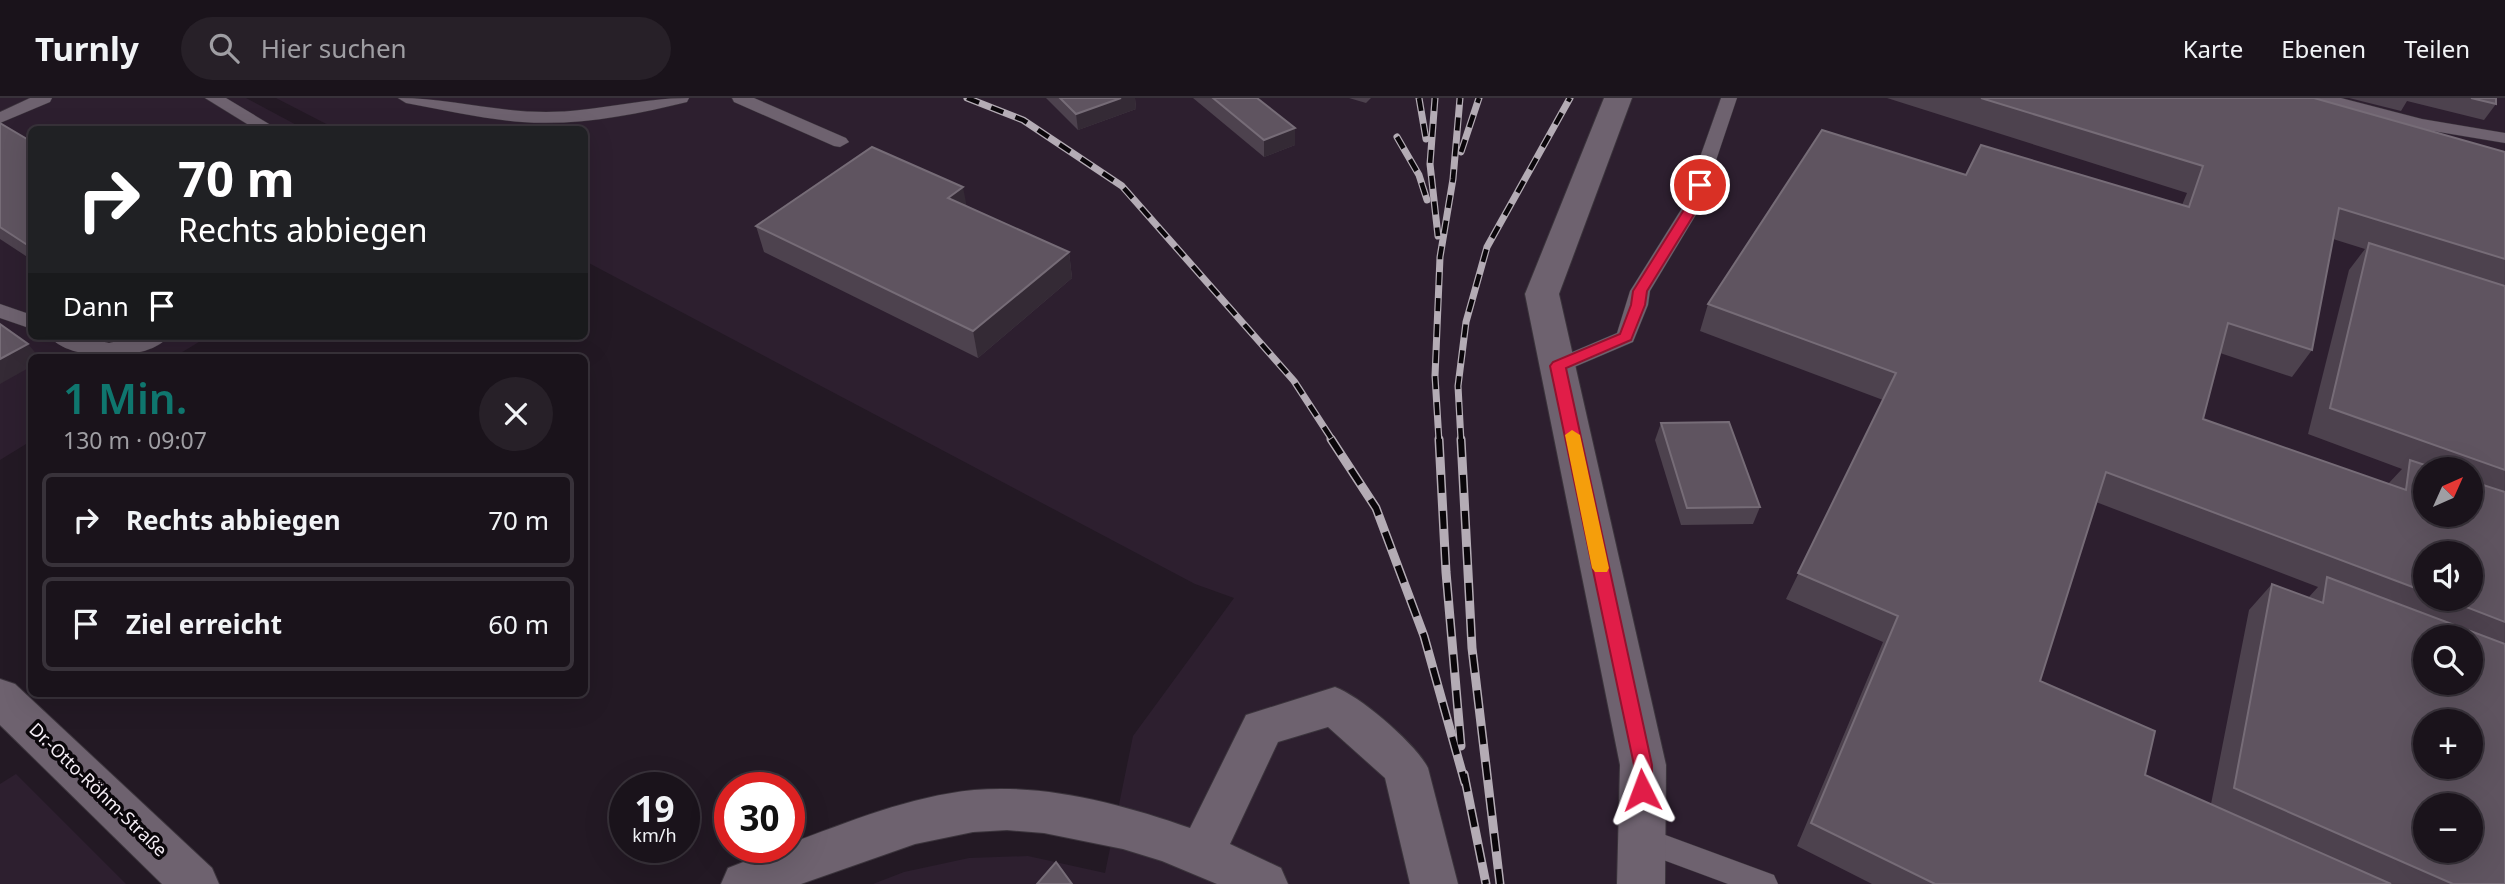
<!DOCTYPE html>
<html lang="de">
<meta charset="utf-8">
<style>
:root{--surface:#1a131b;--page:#272028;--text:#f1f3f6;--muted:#9f9ea3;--line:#38323a;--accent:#0f766e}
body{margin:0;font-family:"Noto Sans",sans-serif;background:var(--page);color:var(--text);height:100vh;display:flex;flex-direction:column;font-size:26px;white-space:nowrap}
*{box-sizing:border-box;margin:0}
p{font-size:23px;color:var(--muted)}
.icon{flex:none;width:38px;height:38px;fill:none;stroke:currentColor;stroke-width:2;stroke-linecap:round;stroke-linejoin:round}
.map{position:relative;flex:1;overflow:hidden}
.details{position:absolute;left:28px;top:256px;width:560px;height:343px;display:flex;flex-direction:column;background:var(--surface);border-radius:10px;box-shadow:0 7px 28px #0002,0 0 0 2px var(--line)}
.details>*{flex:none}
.hud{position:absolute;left:28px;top:28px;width:560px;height:214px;border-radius:10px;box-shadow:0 7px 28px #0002,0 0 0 2px var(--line);background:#202124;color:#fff;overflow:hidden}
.needle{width:46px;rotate:45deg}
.controls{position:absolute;left:2413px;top:359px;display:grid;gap:14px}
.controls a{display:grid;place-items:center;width:70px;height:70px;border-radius:50%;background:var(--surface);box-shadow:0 7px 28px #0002,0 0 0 2px var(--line);font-size:35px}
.speed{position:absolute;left:609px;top:674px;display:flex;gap:14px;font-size:35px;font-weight:700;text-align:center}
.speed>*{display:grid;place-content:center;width:91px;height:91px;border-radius:50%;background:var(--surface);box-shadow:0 7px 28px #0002,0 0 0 2px var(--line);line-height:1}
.speed small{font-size:18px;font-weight:400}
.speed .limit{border:10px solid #d22;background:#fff;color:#111}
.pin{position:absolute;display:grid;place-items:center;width:60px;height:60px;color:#fff;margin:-30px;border:4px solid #fff;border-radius:50%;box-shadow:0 2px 7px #0007}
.me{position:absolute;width:77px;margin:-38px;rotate:357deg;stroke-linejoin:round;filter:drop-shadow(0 0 5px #0008)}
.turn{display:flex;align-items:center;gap:24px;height:147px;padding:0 35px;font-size:32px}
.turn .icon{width:91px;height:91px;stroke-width:2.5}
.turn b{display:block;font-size:49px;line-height:60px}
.then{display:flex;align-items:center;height:66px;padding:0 35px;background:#0003;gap:14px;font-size:26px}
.round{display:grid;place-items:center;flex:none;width:74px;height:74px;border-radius:37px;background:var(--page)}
.overview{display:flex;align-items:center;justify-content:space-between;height:119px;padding:0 35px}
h1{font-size:42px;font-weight:600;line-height:52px;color:var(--accent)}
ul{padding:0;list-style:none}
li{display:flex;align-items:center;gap:21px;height:94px;margin:0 14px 10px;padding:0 21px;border:4px solid var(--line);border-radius:10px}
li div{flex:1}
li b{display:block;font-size:26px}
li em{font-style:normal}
header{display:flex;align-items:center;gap:42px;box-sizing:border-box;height:98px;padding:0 35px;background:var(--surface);border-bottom:2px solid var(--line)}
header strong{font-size:33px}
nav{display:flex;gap:38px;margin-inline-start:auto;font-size:24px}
.search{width:490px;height:63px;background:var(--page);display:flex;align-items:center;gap:18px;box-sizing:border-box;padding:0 24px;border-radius:38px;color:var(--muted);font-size:26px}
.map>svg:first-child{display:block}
.built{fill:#2d1f2f;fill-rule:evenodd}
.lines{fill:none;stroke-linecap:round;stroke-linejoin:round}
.service-casing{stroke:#3b343c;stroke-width:1}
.minor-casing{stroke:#3b343c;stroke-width:2}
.service{fill:#6e626f;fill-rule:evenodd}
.minor{fill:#6e626f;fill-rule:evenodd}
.rail-far1-casing{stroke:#b4acb5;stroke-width:7}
.rail-casing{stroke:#b4acb5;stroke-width:9}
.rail-far1{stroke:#0a060a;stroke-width:4.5;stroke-dasharray:13;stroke-linecap:butt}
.rail{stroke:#0a060a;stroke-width:6;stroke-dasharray:18;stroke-linecap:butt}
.wall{fill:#4d424e;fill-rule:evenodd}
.shaded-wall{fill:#342a35}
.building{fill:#5f5460;stroke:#766c77;stroke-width:2;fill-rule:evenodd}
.route{fill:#e11d48;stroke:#92132f;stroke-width:2}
.slow{fill:#f59e0b}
.labels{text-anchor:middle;stroke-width:7;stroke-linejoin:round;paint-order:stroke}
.street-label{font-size:18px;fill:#f5eef6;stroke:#0a060a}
</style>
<header>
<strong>Turnly</strong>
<div class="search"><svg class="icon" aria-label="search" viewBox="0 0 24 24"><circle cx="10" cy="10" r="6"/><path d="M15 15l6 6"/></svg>Hier suchen</div>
<nav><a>Karte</a><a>Ebenen</a><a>Teilen</a></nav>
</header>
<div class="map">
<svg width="2505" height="786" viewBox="0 0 2505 786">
<rect width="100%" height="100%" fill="#231924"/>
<g class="built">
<polygon points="0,0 246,0 304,31 32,32 32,238 209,238 174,259 32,259 31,343 0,362"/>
<path d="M276,0H2505V786H873L904,774L969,760L1028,758L1105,775L1133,638L1234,500L1195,486L585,163L584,32L336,31ZM2426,371H2471V416H2426ZM2426,455H2471V500H2426ZM2426,539H2471V584H2426ZM2426,623H2471V668H2426ZM2426,707H2471V752H2426Z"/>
<polygon points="16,676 126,786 0,786 0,686"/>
</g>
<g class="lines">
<g class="service-casing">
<g id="service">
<polygon points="30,0 52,0 50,4 0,25 0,14"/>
<polygon points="205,0 226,0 279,32 257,32"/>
<path d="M398,0C448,0 496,14 546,14C595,14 641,0 689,0L687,4C634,17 578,28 522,24C483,21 445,12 406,5Z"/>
<polygon points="732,0 754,0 846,40 849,44 840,49 834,48 734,4"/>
<polygon points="1721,0 1737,0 1700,110 1650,193 1648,207 1633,244 1565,273 1551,273 1548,268 1551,263 1617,235 1630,193 1682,110"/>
<polygon points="2313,0 2341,0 2422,21 2505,35 2505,45 2421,31 2315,4"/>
<polygon points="0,206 32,217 32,231 0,220"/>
<path d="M50,238H78L109,245L140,238H168C152,264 66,264 50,238Z"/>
<polygon points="1641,728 1774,777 1778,786 1728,786 1631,750 1627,741 1631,732"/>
</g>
</g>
<g class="minor-casing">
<g id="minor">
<polygon points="1604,0 1632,0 1559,196 1666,667 1665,786 1617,786 1620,667 1525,196"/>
<polygon points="0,581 15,586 212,770 219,786 162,786 0,627"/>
<path d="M1335,589C1360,598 1416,646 1428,670L1458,786H1410L1385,680L1328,629L1278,644L1230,746L1281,770L1288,786H1217L1162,763L1123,751L1044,735L1007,732L973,734L915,746L801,786H721L728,770L782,749H789V746C848,724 911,698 974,692C1047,686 1121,706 1190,730L1246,617Z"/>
</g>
</g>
<use href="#service" class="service"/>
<use href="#minor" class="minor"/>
<g class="rail-far1-casing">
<g id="rail-far1">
<polyline points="967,0 1023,22 1122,88 1294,283 1333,343"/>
<polyline points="1419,0 1426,41"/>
<polyline points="1435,0 1430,66 1438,138"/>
<polyline points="1397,39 1419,77 1427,102"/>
<polyline points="1461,54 1479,0"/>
<polyline points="1439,343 1435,278 1440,159 1453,81 1460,0"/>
<polyline points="1461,343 1458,288 1466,224 1487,149 1570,0"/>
</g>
</g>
<g class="rail-casing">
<g id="rail">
<polyline points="1331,341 1376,410 1424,538 1465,685"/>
<polyline points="1439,341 1446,474 1461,648"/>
<polyline points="1461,341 1472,550 1500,786"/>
<polyline points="1464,676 1486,786"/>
</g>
</g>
<use href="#rail-far1" class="rail-far1"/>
<use href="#rail" class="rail"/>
</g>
<g class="wall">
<polygon points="1046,0 1135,0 1136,11 1078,32"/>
<polygon points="1193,0 1257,0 1295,30 1295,47 1264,59"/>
<polygon points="1349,0 1371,0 1366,5"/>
<path d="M1887,0H2314L2505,54V786H1872L1797,748L1883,544L1786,501L1883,302L1700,233L1708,206L1966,77L2182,107L2187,95ZM2333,141L2365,151L2349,172L2308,336L2402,371L2388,386L2203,321L2220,255L2292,279L2312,252ZM2426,371H2471V416ZM2096,404L2318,489L2308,500L2272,486L2249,512L2211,706L2145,677L2040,583ZM2426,455L2471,500H2426Z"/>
<polygon points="2349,0 2496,0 2496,6 2484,22 2407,3 2401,13"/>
<polygon points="0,25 32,44 32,162 0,141"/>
<polygon points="967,108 1069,154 1072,180 978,260 764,154 756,128"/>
<polygon points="1661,325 1760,409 1753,426 1681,427 1655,342"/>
</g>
<g class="shaded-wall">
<polygon points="1121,0 1135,0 1136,11 1078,32 1076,16"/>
<polygon points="1295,30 1295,47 1264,59 1264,42"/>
<polygon points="963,89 968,115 948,100"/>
<polygon points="1069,154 1072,180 978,260 973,233"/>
<polygon points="28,246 39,259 32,259 32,268 0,286 0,261"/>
</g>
<g class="building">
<polygon points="1060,0 1121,0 1076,16"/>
<polygon points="1213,0 1257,0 1295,30 1264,42"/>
<polygon points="1981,0 2314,0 2505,54 2505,161 2339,110 2312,252 2228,225 2203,321 2406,392 2410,362 2437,371 2426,371 2426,416 2471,416 2471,383 2505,394 2505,524 2443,500 2471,500 2471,455 2426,455 2426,494 2106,374 2040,583 2155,633 2145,677 2391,786 1935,786 1811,725 1898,518 1798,475 1896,275 1708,206 1822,32 1966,77 1981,47 2189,109 2203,68"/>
<polygon points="2471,0 2496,0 2496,6"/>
<polygon points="0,25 32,44 32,150 0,129"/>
<polygon points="872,49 963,89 948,100 1069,154 973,233 756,128"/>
<polygon points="2369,145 2505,188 2505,372 2330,310"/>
<polygon points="0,226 28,246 0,261"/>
<polygon points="1729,324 1760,409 1687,410 1661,325"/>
<path d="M2327,479L2505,546V786H2453L2234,690L2272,486L2323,505ZM2426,539H2471V584H2426ZM2426,623H2471V668H2426ZM2426,707H2471V752H2426Z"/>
<polygon points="1056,764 1072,786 1037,786"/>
</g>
<polygon class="route" points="1700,83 1706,87 1698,110 1647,193 1645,207 1631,242 1566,270 1652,667 1652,692 1649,698 1642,701 1636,698 1633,692 1634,667 1550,268 1553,264 1620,236 1631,207 1633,193 1685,110 1693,87"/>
<polygon class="slow" points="1572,332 1580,337 1609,470 1607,474 1595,474 1592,470 1565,337"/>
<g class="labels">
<g class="street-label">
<text transform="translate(98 692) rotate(44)" y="6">Dr.-Otto-Röhm-Straße</text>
</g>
</g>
</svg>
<div class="controls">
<a><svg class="needle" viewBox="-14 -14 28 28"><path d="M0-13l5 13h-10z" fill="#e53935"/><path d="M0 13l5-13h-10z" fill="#9f9ea3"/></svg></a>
<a><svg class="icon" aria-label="sound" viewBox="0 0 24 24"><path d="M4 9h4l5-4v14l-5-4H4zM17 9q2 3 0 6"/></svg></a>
<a><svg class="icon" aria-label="search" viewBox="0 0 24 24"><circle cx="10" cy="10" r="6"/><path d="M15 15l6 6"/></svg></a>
<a>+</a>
<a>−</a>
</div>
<div class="speed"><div>19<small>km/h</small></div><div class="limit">30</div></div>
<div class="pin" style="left:1700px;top:87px;background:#d93025"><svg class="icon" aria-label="arrive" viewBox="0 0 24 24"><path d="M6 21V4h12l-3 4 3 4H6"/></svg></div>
<svg class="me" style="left:1642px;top:692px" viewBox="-20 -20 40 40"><path d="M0-17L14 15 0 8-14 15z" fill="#e11d48" stroke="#fff" stroke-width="4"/></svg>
<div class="hud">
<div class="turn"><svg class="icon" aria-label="right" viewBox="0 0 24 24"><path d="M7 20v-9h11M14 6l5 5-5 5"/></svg><div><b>70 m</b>Rechts abbiegen</div></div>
<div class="then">Dann<svg class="icon" aria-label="arrive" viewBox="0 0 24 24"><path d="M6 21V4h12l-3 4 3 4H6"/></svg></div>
</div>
<section class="details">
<div class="overview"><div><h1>1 Min.</h1><p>130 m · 09:07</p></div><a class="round"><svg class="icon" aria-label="close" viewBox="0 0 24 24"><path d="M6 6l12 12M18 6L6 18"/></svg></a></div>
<ul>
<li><svg class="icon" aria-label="right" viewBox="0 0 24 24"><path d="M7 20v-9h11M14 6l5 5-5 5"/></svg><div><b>Rechts abbiegen</b></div><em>70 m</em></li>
<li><svg class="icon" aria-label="arrive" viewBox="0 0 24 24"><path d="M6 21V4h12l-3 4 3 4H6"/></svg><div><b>Ziel erreicht</b></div><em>60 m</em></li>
</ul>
</section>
</div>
